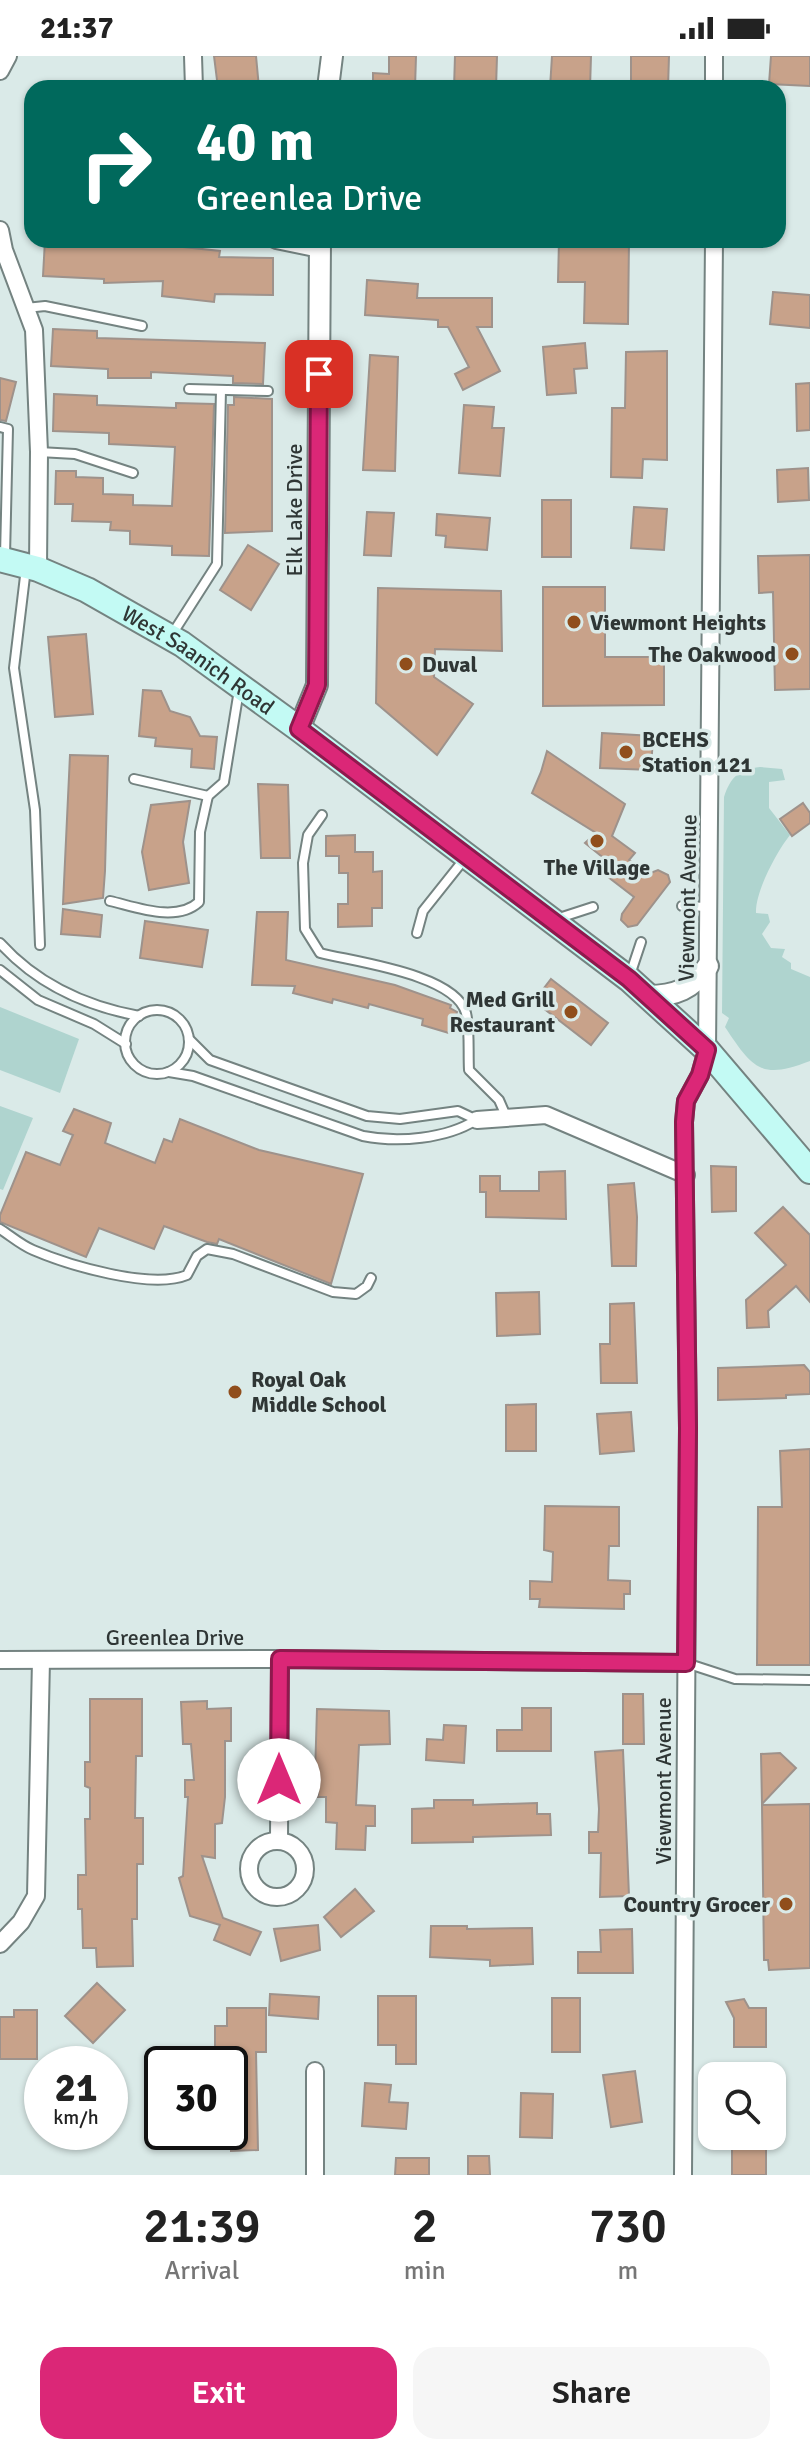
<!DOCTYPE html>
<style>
:root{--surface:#fff;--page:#f6f6f6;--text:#222;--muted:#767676;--accent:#db2777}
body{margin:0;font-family:Signika,sans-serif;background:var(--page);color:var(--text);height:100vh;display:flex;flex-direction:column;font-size:30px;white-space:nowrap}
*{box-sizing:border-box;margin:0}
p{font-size:26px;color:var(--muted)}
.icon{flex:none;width:44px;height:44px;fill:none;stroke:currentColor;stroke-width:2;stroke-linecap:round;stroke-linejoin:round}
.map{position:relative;height:2119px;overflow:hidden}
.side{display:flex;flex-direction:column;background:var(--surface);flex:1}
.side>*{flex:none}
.guide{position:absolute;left:24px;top:24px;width:762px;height:168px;border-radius:24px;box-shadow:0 2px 6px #0004;background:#00695c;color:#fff;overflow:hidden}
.controls{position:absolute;left:698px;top:2006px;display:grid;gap:16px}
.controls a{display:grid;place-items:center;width:88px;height:88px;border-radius:16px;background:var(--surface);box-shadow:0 2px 6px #0004;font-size:40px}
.speed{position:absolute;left:24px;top:1990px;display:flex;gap:16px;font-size:40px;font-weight:700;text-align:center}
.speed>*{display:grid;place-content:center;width:104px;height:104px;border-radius:50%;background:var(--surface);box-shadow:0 2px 6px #0004;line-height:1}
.speed small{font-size:20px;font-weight:400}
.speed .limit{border:4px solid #111;border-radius:12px;background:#fff;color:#111}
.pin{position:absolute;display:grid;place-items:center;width:68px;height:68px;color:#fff;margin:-34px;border-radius:16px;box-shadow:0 4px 12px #0006}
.me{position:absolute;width:88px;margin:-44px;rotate:0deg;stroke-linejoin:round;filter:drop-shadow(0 0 6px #0008)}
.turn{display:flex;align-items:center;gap:28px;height:168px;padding:0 40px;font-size:36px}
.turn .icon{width:104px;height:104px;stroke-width:2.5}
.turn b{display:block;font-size:56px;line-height:68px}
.eta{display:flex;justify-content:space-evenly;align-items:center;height:136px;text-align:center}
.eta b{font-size:48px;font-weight:600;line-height:56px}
.cta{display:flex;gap:16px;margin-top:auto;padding:16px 40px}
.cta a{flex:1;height:92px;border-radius:24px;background:var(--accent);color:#fff;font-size:32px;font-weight:600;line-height:92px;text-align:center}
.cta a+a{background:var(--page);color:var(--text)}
.status{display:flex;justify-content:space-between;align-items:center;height:56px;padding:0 40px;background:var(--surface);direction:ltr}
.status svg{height:22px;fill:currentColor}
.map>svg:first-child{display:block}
.green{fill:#afd4cf}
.building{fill:#c8a28a;stroke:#9e928b;stroke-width:2}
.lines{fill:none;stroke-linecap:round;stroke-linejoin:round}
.service-casing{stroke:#748381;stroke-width:12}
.minor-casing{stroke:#748381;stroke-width:20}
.tertiary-casing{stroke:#748381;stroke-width:24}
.secondary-casing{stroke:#748381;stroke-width:28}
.service{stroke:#fff;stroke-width:8}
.minor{stroke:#fff;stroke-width:16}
.tertiary{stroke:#fff;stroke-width:20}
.secondary{stroke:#c3faf4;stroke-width:24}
.route-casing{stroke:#8e194d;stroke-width:20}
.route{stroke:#db2777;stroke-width:14}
.poi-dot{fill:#904e1c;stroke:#daeae8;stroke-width:3}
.labels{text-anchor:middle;stroke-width:7;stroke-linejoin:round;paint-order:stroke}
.street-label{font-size:22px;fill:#2f3635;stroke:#daeae8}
.poi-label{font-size:22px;font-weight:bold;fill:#2f3635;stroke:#daeae8;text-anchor:start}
</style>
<div class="status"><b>21:37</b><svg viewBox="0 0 49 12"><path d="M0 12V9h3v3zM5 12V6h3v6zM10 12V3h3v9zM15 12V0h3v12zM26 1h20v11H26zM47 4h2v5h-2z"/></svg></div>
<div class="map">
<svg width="810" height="2119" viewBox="0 0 810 2119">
<rect width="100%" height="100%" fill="#daeae8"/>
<g class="green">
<path d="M760,711L782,713L785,724L769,726V752L790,779C777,795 755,836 756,857L768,858L770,866L762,878L771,892L785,893L782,901L791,907V913L810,921V1005C761,1024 753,1013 725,971L729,962L722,957L724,741C731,720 739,714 760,711Z"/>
<polygon points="0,951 79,983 60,1037 0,1014"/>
<polygon points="0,1050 33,1062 3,1134 0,1133"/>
</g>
<g class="building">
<polygon points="214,0 256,0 259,32 218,32"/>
<polygon points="389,0 416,0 415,32 373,32 373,17 389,18"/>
<polygon points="455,0 497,0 496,32 454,32"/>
<polygon points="552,0 591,0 590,32 550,32"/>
<polygon points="631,0 669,0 668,32 631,32"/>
<polygon points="771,0 810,0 810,30 769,28"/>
<polygon points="45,184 156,184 156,188 220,195 219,201 273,202 273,239 215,238 214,246 162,240 163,225 104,227 104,223 43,220"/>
<polygon points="559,184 629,184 628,268 584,267 585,226 558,226"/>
<polygon points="367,224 418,228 417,242 492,242 492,271 477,271 500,315 463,334 455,318 469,311 448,271 438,271 438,264 365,259"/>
<polygon points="773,236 810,239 810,272 770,268"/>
<polygon points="53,273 97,275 97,282 265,287 263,328 233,327 233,320 151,316 151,322 108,322 108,313 51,310"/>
<polygon points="585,287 587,312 574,313 576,337 547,339 543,291"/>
<polygon points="667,295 667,404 643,403 642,422 611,421 612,352 625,352 626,296"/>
<polygon points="370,299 398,301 395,415 363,414"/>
<polygon points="0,322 16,326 6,365 0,364"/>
<polygon points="810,327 810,374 797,375 796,328"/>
<polygon points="54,338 97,340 97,349 176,352 176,347 214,348 209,500 172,499 172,490 130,488 130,475 110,474 111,466 72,465 73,448 55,448 56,415 76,415 76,421 103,422 103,438 133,439 133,449 172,450 175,391 109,388 109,377 53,375"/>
<polygon points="234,341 272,343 272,475 225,477 228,349 234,349"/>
<polygon points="464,349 494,351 492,372 504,372 500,420 459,417"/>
<polygon points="808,412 809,444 778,446 777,414"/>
<rect x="542" y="444" width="29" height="57"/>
<polygon points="634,451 667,453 664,494 631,492"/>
<polygon points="367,456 394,457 391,500 364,499"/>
<polygon points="437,458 490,462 487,494 445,491 446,480 436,479"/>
<polygon points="248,489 279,508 251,554 220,534"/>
<polygon points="810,499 810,633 775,634 773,536 759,537 758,500"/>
<polygon points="543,531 605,531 605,601 664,601 664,649 543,650"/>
<polygon points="378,532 501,535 502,595 435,593 434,621 473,648 437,699 376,647"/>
<polygon points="86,578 93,658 55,661 48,581"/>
<polygon points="143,634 161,635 170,655 190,661 200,680 217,681 214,713 191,711 192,693 155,690 156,682 139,680"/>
<polygon points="602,677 653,680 651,714 600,712"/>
<polygon points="547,695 625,748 612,780 635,797 629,804 648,818 658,814 668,819 670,826 637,869 628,871 621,864 622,858 634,841 599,814 606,804 585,787 596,777 532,737 541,716"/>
<polygon points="70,699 108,700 105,815 103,842 63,848"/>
<polygon points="258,728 288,729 290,802 261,802"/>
<polygon points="190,745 183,786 189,827 149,834 142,796 151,749"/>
<polygon points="803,747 810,757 810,767 792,780 780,763"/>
<polygon points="355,779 355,796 373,796 373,816 382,815 382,852 372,852 372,870 338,871 338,848 348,848 348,817 339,817 339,800 326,800 326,780"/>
<polygon points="63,853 102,859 100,881 61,878"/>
<polygon points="257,856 288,856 286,904 395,929 451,949 450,952 457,956 452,973 449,977 422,969 423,963 369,948 368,952 333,943 332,947 293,937 295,930 252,929"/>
<polygon points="145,865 208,874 202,911 140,902"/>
<polygon points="551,923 608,967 591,989 534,945"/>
<polygon points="74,1053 111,1067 105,1087 155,1107 164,1083 172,1086 180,1063 259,1094 363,1118 331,1228 219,1183 217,1188 207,1186 164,1170 154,1193 99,1172 86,1201 0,1166 0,1159 26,1096 60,1109 73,1079 63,1075"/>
<polygon points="711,1110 736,1111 736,1155 712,1156"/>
<polygon points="565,1115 566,1163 486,1161 486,1136 480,1136 480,1120 500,1120 500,1135 539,1135 539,1116"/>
<polygon points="634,1127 637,1161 636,1210 612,1210 608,1129"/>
<polygon points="783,1151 810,1179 810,1246 796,1230 768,1255 769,1271 747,1272 746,1244 786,1209 755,1177"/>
<polygon points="539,1236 540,1278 497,1280 496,1237"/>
<polygon points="634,1247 637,1327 601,1327 600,1288 610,1288 610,1248"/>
<polygon points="804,1309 810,1316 810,1338 786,1339 786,1342 718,1344 718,1312"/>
<polygon points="536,1348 536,1395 506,1395 506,1349"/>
<polygon points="631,1356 634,1395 600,1398 597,1358"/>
<polygon points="810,1393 810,1609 757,1609 758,1451 782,1451 780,1395"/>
<polygon points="545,1450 619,1451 619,1490 609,1490 608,1524 630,1525 630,1538 624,1538 624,1553 539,1551 540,1543 530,1543 530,1525 552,1526 553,1496 544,1494"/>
<polygon points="623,1638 643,1638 644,1688 623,1688"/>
<polygon points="90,1643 142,1643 142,1700 136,1700 135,1762 143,1762 143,1808 137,1808 137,1863 132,1863 133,1910 97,1911 96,1892 83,1892 82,1853 78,1853 78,1819 86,1819 85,1763 90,1763 90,1732 85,1730 85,1706 90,1706"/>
<polygon points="207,1645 207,1653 231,1652 231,1685 225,1685 225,1741 222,1767 215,1768 215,1802 202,1800 223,1862 261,1876 250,1899 214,1884 220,1869 190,1860 179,1822 183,1820 188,1741 185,1741 185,1724 194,1724 191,1688 183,1688 181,1646"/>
<polygon points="522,1652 551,1652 551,1695 497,1695 497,1674 522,1674"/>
<polygon points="317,1653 389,1655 390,1688 359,1689 356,1749 375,1750 375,1770 366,1770 365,1794 336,1793 337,1767 326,1766 326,1741 318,1741 319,1719 315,1719"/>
<polygon points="444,1669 466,1670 464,1707 426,1704 427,1683 443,1684"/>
<polygon points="623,1694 629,1840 600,1841 601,1797 589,1797 589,1776 598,1776 599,1753 595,1696"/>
<polygon points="780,1697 796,1712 762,1748 761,1698"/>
<polygon points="434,1744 473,1744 473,1749 537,1747 537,1758 550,1758 551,1779 473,1781 473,1786 412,1787 412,1753 434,1752"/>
<polygon points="810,1748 810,1912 769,1914 768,1904 764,1904 762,1749"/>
<polygon points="355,1833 374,1855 341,1881 324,1861"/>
<polygon points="318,1869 320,1894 281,1905 274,1873"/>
<polygon points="431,1870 467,1870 467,1873 532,1872 533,1908 490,1910 490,1904 430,1901"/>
<polygon points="632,1873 633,1917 578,1917 578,1896 601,1896 600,1874"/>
<polygon points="97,1927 125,1954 93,1987 65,1960"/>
<polygon points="270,1938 319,1941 318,1963 269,1959"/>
<polygon points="378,1940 416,1940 416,2008 396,2008 396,1989 378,1989"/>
<rect x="552" y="1942" width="28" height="54"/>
<polygon points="744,1943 749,1952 766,1952 766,1991 734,1991 734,1962 726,1946"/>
<polygon points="227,1952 266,1952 266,1996 256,1996 258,2094 231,2095 230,1996 215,1996 215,1970 227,1970"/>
<polygon points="14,1954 37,1954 37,2003 0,2003 0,1961 14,1961"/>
<polygon points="635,2015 642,2066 611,2071 603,2019"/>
<polygon points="365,2027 391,2029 389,2046 408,2047 406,2073 362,2070"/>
<polygon points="521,2037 553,2038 552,2082 520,2081"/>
<polygon points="717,2080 766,2080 766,2119 732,2119 732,2093"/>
<polygon points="468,2100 489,2100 490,2119 468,2119"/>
<polygon points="396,2102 429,2102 429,2119 395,2119"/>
</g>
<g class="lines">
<g class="service-casing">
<g id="service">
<polyline points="26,252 45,250 142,270"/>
<polyline points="189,333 268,335"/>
<polyline points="0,371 8,373 5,500"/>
<polyline points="39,396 75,398 133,417"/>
<polyline points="26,512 14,612 35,754 40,889"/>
<polyline points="171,580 217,508 221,334"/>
<polyline points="134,723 208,740"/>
<path d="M322,759L308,779L303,807L305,873L320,897C355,906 455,918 466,957C470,974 468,996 469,1014L499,1044L506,1060"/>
<path d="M110,845C136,851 176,867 199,846L200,776L208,740L224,726L239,634"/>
<polyline points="682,850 708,851"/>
<polyline points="556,863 593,851"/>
<polyline points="417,877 423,855 466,801"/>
<path d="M0,887C37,928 85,950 139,960"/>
<polyline points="0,914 38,944 94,968 126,988"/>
<polyline points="630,919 641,886"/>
<circle cx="157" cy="986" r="32"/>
<polyline points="189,983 210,1004 367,1060 400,1063 458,1055 477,1064"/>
<path d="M169,1016L193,1020L363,1080C398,1087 446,1083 476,1064"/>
<path d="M0,1173C11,1180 21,1189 33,1194C68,1209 151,1234 187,1219L197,1200L207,1193L233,1198L333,1236L356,1238L367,1230L371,1222"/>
<polyline points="686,1607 735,1623 810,1624"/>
</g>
</g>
<g class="minor-casing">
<g id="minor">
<polyline points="193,0 194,32"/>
<polyline points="0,15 8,0"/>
<polyline points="714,32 714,0"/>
<polyline points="0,174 4,194 34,274 39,396 38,513"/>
<polyline points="276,184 320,193"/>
<polyline points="477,1064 546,1059 686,1119"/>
<polyline points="0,1604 280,1603 686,1607"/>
<polyline points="279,1784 280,1603"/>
<circle cx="277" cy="1813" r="28"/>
<polyline points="0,1888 21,1866 36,1840 41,1604"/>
<polyline points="315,2015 315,2119"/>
<polyline points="683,2119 688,1372 684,1066 686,1045 700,1019 707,994 714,184"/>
</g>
</g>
<g class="tertiary-casing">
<g id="tertiary">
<polyline points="328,32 332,0"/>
<polyline points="299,673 317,629 320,184"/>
<path d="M648,940C675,940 693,933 708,910"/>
</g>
</g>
<g class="secondary-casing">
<g id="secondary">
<path id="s1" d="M0,503L38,513L87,534L182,588L299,673L629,923L707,994L810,1115"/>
</g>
</g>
<use href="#service" class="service"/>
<use href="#minor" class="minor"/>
<use href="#tertiary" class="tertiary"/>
<use href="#secondary" class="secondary"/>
</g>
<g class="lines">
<g class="route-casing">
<polyline id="route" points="279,1724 280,1603 686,1607 688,1372 684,1066 686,1045 700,1019 707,994 629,923 299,673 317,629 319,318"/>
</g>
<use href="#route" class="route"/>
</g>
<g class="poi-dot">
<circle cx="574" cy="566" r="8"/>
<circle cx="792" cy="598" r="8"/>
<circle cx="406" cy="608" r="8"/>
<circle cx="626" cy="696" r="8"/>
<circle cx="597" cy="785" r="8"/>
<circle cx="571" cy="956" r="8"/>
<circle cx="235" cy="1336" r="8"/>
<circle cx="786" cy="1848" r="8"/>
</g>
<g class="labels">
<g class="street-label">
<text transform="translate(294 454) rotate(-90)" y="8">Elk Lake Drive</text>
<text dy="8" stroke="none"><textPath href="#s1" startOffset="224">West Saanich Road</textPath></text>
<text transform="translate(687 842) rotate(-89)" y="8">Viewmont Avenue</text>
<text x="175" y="1589">Greenlea Drive</text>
<text transform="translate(663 1725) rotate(-90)" y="8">Viewmont Avenue</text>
</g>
<g class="poi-label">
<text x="590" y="574">Viewmont Heights</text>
<text x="776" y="606" text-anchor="end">The Oakwood</text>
<text x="422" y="616">Duval</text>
<text x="642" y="691">BCEHS<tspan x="642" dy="25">Station 121</tspan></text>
<text x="597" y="819" text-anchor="middle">The Village</text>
<text x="555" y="951" text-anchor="end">Med Grill<tspan x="555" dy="25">Restaurant</tspan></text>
<text x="251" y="1331">Royal Oak<tspan x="251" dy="25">Middle School</tspan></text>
<text x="770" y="1856" text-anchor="end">Country Grocer</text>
</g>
</g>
</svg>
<div class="controls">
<a><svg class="icon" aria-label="search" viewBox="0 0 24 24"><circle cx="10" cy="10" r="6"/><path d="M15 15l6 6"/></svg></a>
</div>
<div class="speed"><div>21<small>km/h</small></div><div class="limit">30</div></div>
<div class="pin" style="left:319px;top:318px;background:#d93025"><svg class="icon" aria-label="arrive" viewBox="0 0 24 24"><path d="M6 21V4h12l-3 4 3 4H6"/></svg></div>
<svg class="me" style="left:279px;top:1724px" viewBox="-20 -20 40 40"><circle r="19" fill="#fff"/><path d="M0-13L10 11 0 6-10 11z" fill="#db2777"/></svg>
<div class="guide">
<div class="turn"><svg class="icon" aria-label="right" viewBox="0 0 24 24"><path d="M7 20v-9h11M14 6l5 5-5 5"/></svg><div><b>40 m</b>Greenlea Drive</div></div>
</div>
</div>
<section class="side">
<div class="eta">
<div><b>21:39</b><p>Arrival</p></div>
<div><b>2</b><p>min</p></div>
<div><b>730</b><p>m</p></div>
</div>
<div class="cta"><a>Exit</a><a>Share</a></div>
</section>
